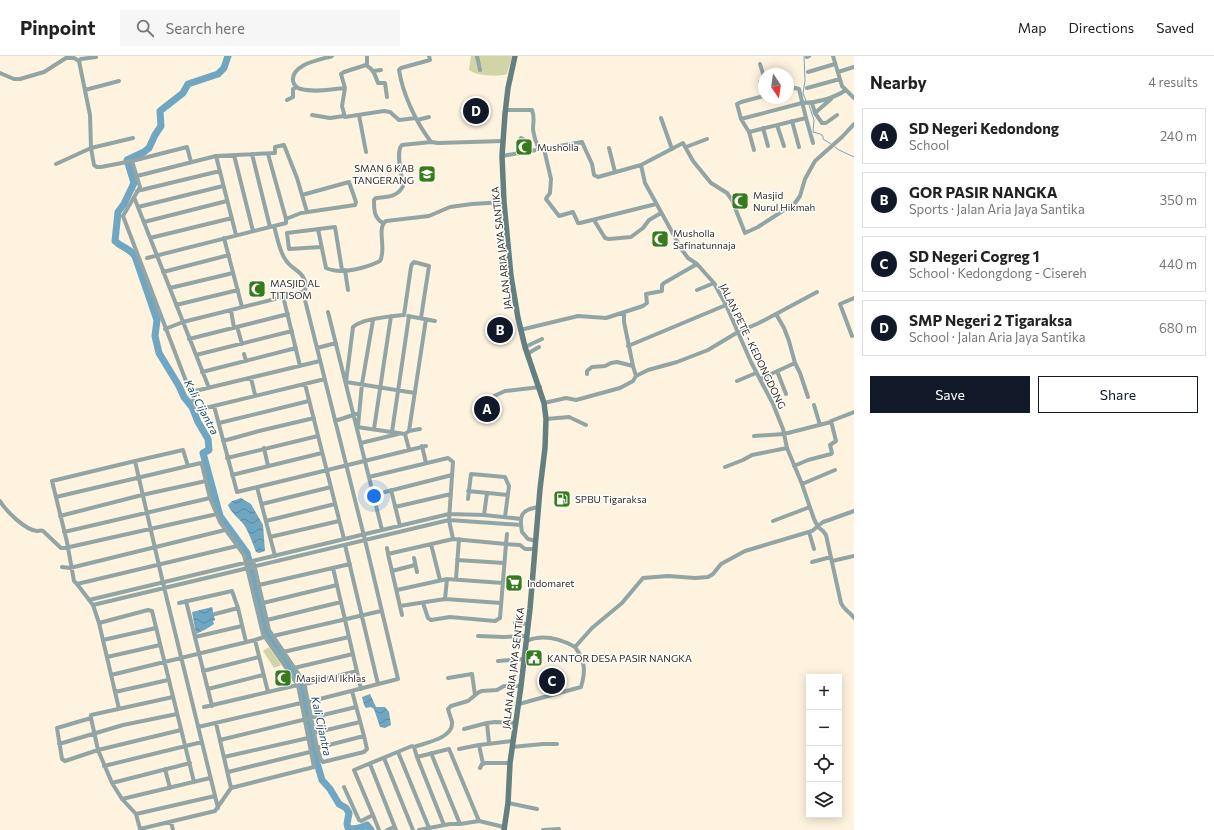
<!DOCTYPE html>
<meta charset="utf-8">
<style>
:root{--surface:#fff;--page:#f6f6f6;--text:#222;--muted:#767676;--line:#e0e0e0;--accent:#111827}
body{margin:0;font-family:Commissioner,sans-serif;background:var(--page);color:var(--text)}
.controls{position:absolute;right:12px;bottom:12px;display:grid;overflow:hidden;border-radius:0px;box-shadow:0 2px 10px #0003}
.controls button{width:36px;height:36px;display:grid;place-items:center;padding:0;border:0;border-bottom:1px solid var(--line);background:var(--surface);color:var(--text);font:20px sans-serif}
.compass{position:absolute;left:758px;top:12px;width:36px;height:36px;border-radius:50%;background:var(--surface);box-shadow:0 2px 10px #0003;rotate:167deg}
.you{position:absolute;left:374px;top:440px;width:14px;height:14px;margin:-10px;border:3px solid #fff;border-radius:50%;background:#1a73e8;box-shadow:0 0 0 6px #1a73e833}
.badge{display:grid;place-items:center;width:26px;height:26px;border-radius:50%;background:var(--accent);color:#fff;font-size:13px;font-weight:700}
.pin{position:absolute;translate:-50% -50%;border:2px solid #fff;box-shadow:0 1px 4px #0006}
.list{margin:0;padding:0;list-style:none}
h2{display:flex;justify-content:space-between;align-items:center;height:52px;margin:0;padding:0 16px;font-size:17px}
h2 small{font-size:13px;font-weight:400;color:var(--muted)}
.list li{display:grid;grid-template-columns:26px 1fr auto;gap:12px;align-items:center;box-sizing:border-box;height:56px;margin:0 8px 8px;padding:0 8px;border:1px solid var(--line);border-radius:0px}
.list b{display:block;font-size:15px;white-space:nowrap}
.list p{margin:0;font-size:13px;white-space:nowrap;color:var(--muted)}
.list em{font-size:13px;font-style:normal;color:var(--muted)}
.actions{display:flex;gap:8px;padding:12px 16px}
.actions a{flex:1;padding:9px 0;border:1px solid var(--accent);border-radius:0px;text-align:center;font-size:14px;color:var(--accent)}
.actions .main{background:var(--accent);color:#fff}
.icon{flex:none;width:22px;height:22px;fill:none;stroke:currentColor;stroke-width:2;stroke-linecap:round;stroke-linejoin:round}
.map{position:relative;flex:none;width:854px;height:774px;overflow:hidden}
header{display:flex;align-items:center;gap:24px;box-sizing:border-box;height:56px;padding:0 20px;background:var(--surface);border-bottom:1px solid var(--line)}
header strong{font-size:19px}
nav{display:flex;gap:22px;margin-inline-start:auto;font-size:14px}
.search{width:280px;height:36px;background:var(--page);display:flex;align-items:center;gap:10px;box-sizing:border-box;padding:0 14px;border-radius:0px;color:var(--muted);font-size:15px}
main{display:flex}
aside{flex:1;background:var(--surface)}
.map>svg:first-child{display:block}
</style>
<header>
<strong>Pinpoint</strong>
<div class="search"><svg class="icon" aria-label="search" viewBox="0 0 24 24"><circle cx="10" cy="10" r="6"/><path d="M15 15l6 6"/></svg>Search here</div>
<nav><a>Map</a><a>Directions</a><a>Saved</a></nav>
</header>
<main>
<div class="map">
<svg width="854" height="774" viewBox="0 0 854 774">
<defs>
<pattern id="water-waves" width="16" height="10" patternUnits="userSpaceOnUse"><rect width="16" height="10" fill="#6fa6c2"/><path d="M0 5q4-4 8 0t8 0" fill="none" stroke="#5c879d"/></pattern>
</defs>
<rect width="100%" height="100%" fill="#fef3df"/>
<!-- green -->
<path fill="#d1d4a6" d="M471 0H512L507 18C498 21 476 20 469 14Z
M269 591 281 609 274 612 263 595Z"/>
<!-- water -->
<path fill="url(#water-waves)" d="M241 442 251 448 263 469 265 495 259 497 256 496C253 488 250 480 246 472 241 463 232 459 228 449L232 445Z
M212 551 215 564 213 565 214 568C209 572 202 575 196 578L192 556Z
M370 638 376 651H385L389 656 391 669 385 672 380 671 374 653 371 651 366 652 364 649 362 641Z"/>
<g fill="none" stroke-linecap="round" stroke-linejoin="round">
<!-- stream -->
<path stroke="#6fa6c2" stroke-width="1" d="M804 0 805 25 803 37 806 45
M809 49 814 64 813 76 820 78 823 80V83L831 88
M835 91 839 94 854 101"/>
<!-- river -->
<path stroke="#6fa6c2" stroke-width="7" d="M228 0 224 12 218 18 188 28 183 37 160 55 161 70 155 79 149 92 144 96 127 104 134 127 124 148 118 156 115 185C122 192 128 191 135 200L157 264 155 280 159 297 179 330 184 341 192 351 198 366 208 383 209 394 203 397 220 460 247 497 266 573 273 588 301 626 317 707 322 724 330 733 339 748 346 752 349 757 347 768 348 772C355 774 361 772 367 769L371 774"/>
<!-- street -->
<path stroke="#92a5a5" stroke-width="4" d="M332 0C320 4 291 8 293 25 294 29 297 32 301 33 315 37 331 33 345 32
M429 0 430 4 401 12 399 14C403 39 416 66 431 86L438 87 503 85
M477 0 480 14
M833 0 842 30 854 42
M807 1 809 0
M79 5 81 3 96 1
M760 8 764 21
M366 9 367 7V0
M374 15 381 14
M808 16 835 8
M838 16 854 11
M0 17 14 23H20L44 16 66 2H74L79 5 90 59 91 92 94 109 97 111H101L132 105
M760 26 764 25
M807 32 840 23
M85 34 119 25
M764 40 741 46 737 48 741 63 749 76 806 62 799 33 795 32 788 34
M387 41 385 27H378C375 19 374 14 366 9L344 16 341 18 345 32 342 50 345 61 384 55 390 56 399 64 416 62
M287 44 293 41V33L297 31
M812 47 815 57 822 67H826L837 59
M506 54H532C535 62 533 65 533 74 534 81 536 87 539 93
M815 57 831 43
M312 59 330 62 344 60
M359 59 366 96
M661 62 672 93
M806 62 813 87
M741 63 802 47C817 47 834 42 846 34
M417 64 429 61
M792 65 799 91
M777 69 784 90
M763 72 768 90
M749 76 754 94
M521 82 528 86 530 95
M686 91 707 83
M609 92 615 116
M544 93 551 123 550 137 547 141 546 143 559 160 573 156 578 167H580L656 148
M252 98 270 171
M234 99 253 175
M216 100 236 179
M502 100 582 86 592 108 594 119 598 121 641 109 683 87 693 105 711 127 727 137 732 144 745 177 758 171 795 147 800 140 805 123 815 105 842 81 854 68
M191 106 187 91 132 105 140 131 123 160 197 354 325 323
M56 108 91 92 133 82
M641 109 645 127 682 194 688 202 697 208 714 227 726 249 751 306 773 348 783 373 787 392 802 428 814 463 818 471 823 475 826 479 841 547C844 554 850 556 854 562
M137 120 216 100 275 97V91L284 89 297 122 307 156
M137 135 220 115
M134 141 209 332
M138 151 223 130
M286 163 301 157 355 149 356 146 349 126 302 139
M594 164 605 182 609 183 631 181 643 172 649 164 661 157
M144 166 227 145
M383 167C374 162 374 154 374 144L376 142C387 141 398 141 403 130 402 120 395 95 402 89L431 86
M274 170C277 180 279 194 285 203 292 215 306 215 306 232L303 236
M318 173 326 212C341 219 366 212 380 205 387 193 376 172 386 165L429 160 450 151 472 148 504 146
M150 182 232 162
M224 182 242 251
M321 191 289 193 287 177 335 171 342 214
M147 202 286 167V163L268 98
M345 214 348 234
M163 216 229 199
M170 232 233 217
M697 234 714 227
M283 240 300 310
M176 249 238 234
M231 254 234 272
M328 256 382 474
M624 257V266L633 310
M408 260 435 265
M165 273 183 266 303 236 365 484 398 623 308 646
M238 274 242 288
M520 274 578 260 606 262 643 250 647 247 646 238 662 235V229L664 227 697 208
M852 280 840 248 854 242
M189 283 288 258
M628 290 726 249
M525 291 542 283
M317 292 336 287
M244 298 246 305
M527 298 539 291
M196 299 292 275
M795 307 800 317 808 341
M777 315 786 338
M202 316 296 292
M587 318V315L592 311 605 310 611 307 617 306 633 310 636 320
M251 322 255 339
M760 323 795 307 789 285 784 272 776 258
M737 325 756 317
M346 326 353 271C361 263 392 260 404 259L411 211 412 208 414 206 429 210 421 262
M346 326 415 337
M305 328 344 483
M191 336 320 305
M494 340 505 335 540 331
M544 347 566 342 576 344 620 332 633 325 636 320 648 314 677 306 708 294 738 276 759 267 817 236
M814 349 820 369
M214 350 237 436 426 390
M546 363 569 361 586 369
M335 365 356 358
M219 367 309 345
M358 370 362 328 373 264
M357 371 405 378 409 393
M374 373 391 260
M409 375 420 373
M392 376 409 260
M405 378 409 375 426 263
M754 380 784 378 831 366
M223 385 259 375 314 362
M361 387 398 378
M422 390 426 407
M264 392 268 410
M227 402 318 380
M135 405 52 425 67 486 74 525 77 528 237 490
M188 410 183 394 135 405 163 527 218 752
M794 410 808 404 831 398 832 397 830 389 836 385 831 365 854 356
M725 411 743 404 752 399 787 392
M232 419 322 397
M369 421 448 402 453 406 449 464 453 483 388 498 402 559
M802 428 835 414
M257 431 275 500
M391 434 400 470
M468 435 508 439
M385 436 452 419
M56 441 188 410 201 407 202 409 210 442 220 466 244 499 263 578 298 629 314 711 231 732
M468 443 471 418 505 421 509 430 505 461
M0 445C6 455 25 474 37 475 39 475 41 474 43 475L61 492H65L217 458
M262 448 331 431
M395 451 451 438
M484 459 487 437
M60 460 142 439 206 425
M266 465 335 448
M773 465 810 451
M64 476 210 442
M809 476 814 493
M507 478 506 488 520 489 525 493H535
M270 481 339 465
M536 485 528 483 522 476C519 459 521 454 538 451
M431 488 440 524
M345 489 378 628
M387 492 388 498
M414 502 417 516
M457 504 504 507
M832 505 854 500
M812 506 831 501
M254 508 269 574 304 626 317 692 364 680 352 635
M62 511 70 512 225 474
M333 512 361 633
M392 515 415 509
M456 523 459 483
M77 528 93 549 99 567 119 653
M259 529 350 508
M397 534 447 523 503 527
M445 543 447 523
M89 544 449 458 484 459 521 463
M186 545 212 650
M179 547 232 535 238 552 246 586
M263 547 337 529
M423 547 428 562 431 564 450 561 495 565 500 562 506 488 453 483
M93 549 449 464 521 469
M400 550 445 543 501 547
M215 558 238 552
M267 564 341 546
M99 567 148 554 152 555 194 726
M515 567 528 568
M273 580 381 555
M478 580 504 581 527 580
M195 581 242 570
M103 584 156 572
M255 584 268 636
M526 585C543 578 559 582 575 591
M283 596 349 581
M107 601 160 589
M498 605 524 603
M294 612 353 598
M203 615 259 601
M111 619 255 584 264 581
M448 622 472 618 475 639
M305 628 357 615
M208 633 263 619
M115 636 168 624
M173 641 91 659V662L57 672 62 703 65 705 98 694 181 674
M519 648 581 631C586 614 585 605 575 591L592 572 622 547 643 522 668 520 695 522 708 521 713 518 721 508 745 495 812 475 823 466 829 464 854 455
M204 651 298 629
M91 662 98 694 112 727 122 743 136 758 140 773 215 755 231 732 216 667
M487 667 495 666 516 667
M198 671 301 647
M464 673 487 667 489 687
M314 677 360 666
M220 684 356 651
M59 688 123 669 177 658
M414 691C425 687 454 682 452 666 451 662 449 657 448 653L451 650 468 645 479 636 482 635 497 634 504 630H521
M512 691 543 688H557
M317 692 321 704 323 706 364 696 367 693 364 680
M459 693 479 689
M398 696 429 772
M431 697 460 768
M224 701 308 682
M417 701 449 693 479 765
M384 702 413 774
M370 708 396 774
M483 708 479 689 513 685
M104 710 202 686
M480 712 482 708 485 707H510
M165 713 170 732
M228 716 310 696
M112 727 190 707
M344 731 359 764 361 765 373 759 379 774
M122 743 210 722
M508 747 537 753
M136 758 215 740
M373 759 354 714 412 690 414 691 417 701 444 769
M171 766 173 774
M387 774 394 771
M419 774 450 768H460L479 765 504 771
M543 774 559 773"/>
<!-- secondary -->
<path stroke="#637f7f" stroke-width="5.5" d="M504 774 508 747 510 707 521 630 530 553 540 433 545 392 546 363 544 347 525 291 518 262 511 220 504 146 502 100 505 58 508 32 515 0"/>
</g>
<!-- icons -->
<defs>
<g id="mosque-square" transform="scale(0.9)"><rect x="-9" y="-9" width="18" height="18" rx="4" fill="#377b1e" stroke="#fff"/><path d="M3.5-4.9A6 6 0 1 0 3.5 4.9A5 5 0 1 1 3.5-4.9Z" fill="#fff"/></g>
<g id="school-square" transform="scale(0.9)"><rect x="-9" y="-9" width="18" height="18" rx="4" fill="#377b1e" stroke="#fff"/><path d="M0-5L7-2L0 1L-7-2ZM-4 1L0 2.5L4 1V4Q0 6-4 4Z" fill="#fff"/></g>
<g id="fuel-square" transform="scale(0.9)"><rect x="-9" y="-9" width="18" height="18" rx="4" fill="#377b1e" stroke="#fff"/><path d="M-5.5-6h7V0h2V4h1.3V-2.5L3-4.5l.8-.8L6-3V5H2.5V1h-1V6h-7ZM-4.2-4.7v3.2H.2V-4.7Z" fill="#fff"/></g>
<g id="supermarket-square" transform="scale(0.9)"><rect x="-9" y="-9" width="18" height="18" rx="4" fill="#377b1e" stroke="#fff"/><path d="M-6-5.5h2.5l.6 2H6L4.5 2H-2.5L-4.4-4H-6ZM-1.5 3.2a1.3 1.3 0 1 0 .1 0ZM3 3.2a1.3 1.3 0 1 0 .1 0Z" fill="#fff"/></g>
<g id="civic-square" transform="scale(0.9)"><rect x="-9" y="-9" width="18" height="18" rx="4" fill="#377b1e" stroke="#fff"/><path d="M-.6-6.5H3V-4.5H.6V-3L4-1V1h2V6H-6V1h2V-1L-.6-3ZM-1.2 2.5V6h2.4V2.5Z" fill="#fff"/></g>
</defs>
<g fill-rule="evenodd">
<use href="#mosque-square" x="524" y="91"/>
<use href="#school-square" x="427" y="118"/>
<use href="#mosque-square" x="740" y="145"/>
<use href="#mosque-square" x="660" y="183"/>
<use href="#mosque-square" x="257" y="233"/>
<use href="#fuel-square" x="562" y="443"/>
<use href="#supermarket-square" x="514" y="527"/>
<use href="#civic-square" x="534" y="602"/>
<use href="#mosque-square" x="283" y="622"/>
</g>
<g text-anchor="middle" dominant-baseline="central" stroke-width="3" stroke-linejoin="round" paint-order="stroke">
<!-- poi labels -->
<g font-size="10" fill="#322b1e" stroke="#fff" text-anchor="start">
<text x="537" y="91">Musholla</text>
<text x="414" y="112" text-anchor="end">SMAN 6 KAB<tspan x="414" dy="12">TANGERANG</tspan></text>
<text x="753" y="139">Masjid<tspan x="753" dy="12">Nurul Hikmah</tspan></text>
<text x="673" y="177">Musholla<tspan x="673" dy="12">Safinatunnaja</tspan></text>
<text x="270" y="227">MASJID AL<tspan x="270" dy="12">TITISOM</tspan></text>
<text x="575" y="443">SPBU Tigaraksa</text>
<text x="527" y="527">Indomaret</text>
<text x="547" y="602">KANTOR DESA PASIR NANGKA</text>
<text x="296" y="622">Masjid Al Ikhlas</text>
</g>
<!-- street labels -->
<g font-size="10" fill="#322b1e" stroke="#fff">
<text transform="translate(501 192) rotate(-96)">JALAN ARIA JAYA SANTIKA</text>
<text transform="translate(753 290) rotate(64)">JALAN PETE - KEDONGDONG</text>
<text transform="translate(513 612) rotate(-83)">JALAN ARIA JAYA SENTIKA</text>
</g>
<!-- water labels -->
<g font-size="11" font-style="italic" fill="#1b495e" stroke="#fff">
<text transform="translate(202 351) rotate(62)">Kali Cijantra</text>
<text transform="translate(322 670) rotate(78)">Kali Cijantra</text>
</g>
</g>
</svg>
<div class="controls">
<button>+</button>
<button>−</button>
<button><svg class="icon" aria-label="locate" viewBox="0 0 24 24"><circle cx="12" cy="12" r="6"/><path d="M12 2v4M12 18v4M2 12h4M18 12h4"/></svg></button>
<button><svg class="icon" aria-label="layers" viewBox="0 0 24 24"><path d="M12 4l9 5-9 5-9-5zM3 14l9 5 9-5"/></svg></button>
</div>
<svg class="compass" viewBox="-18 -18 36 36"><path d="M0-13l5 13h-10z" fill="#e53935"/><path d="M0 13l5-13h-10z" fill="#767676"/></svg>
<div class="you"></div>
<div class="pin badge" style="left:487px;top:353px">A</div>
<div class="pin badge" style="left:500px;top:274px">B</div>
<div class="pin badge" style="left:552px;top:625px">C</div>
<div class="pin badge" style="left:476px;top:55px">D</div>
</div>
<aside>
<h2>Nearby<small>4 results</small></h2>
<ul class="list">
<li><span class="badge">A</span><div><b>SD Negeri Kedondong</b><p>School</p></div><em>240 m</em></li>
<li><span class="badge">B</span><div><b>GOR PASIR NANGKA</b><p>Sports · Jalan Aria Jaya Santika</p></div><em>350 m</em></li>
<li><span class="badge">C</span><div><b>SD Negeri Cogreg 1</b><p>School · Kedongdong - Cisereh</p></div><em>440 m</em></li>
<li><span class="badge">D</span><div><b>SMP Negeri 2 Tigaraksa</b><p>School · Jalan Aria Jaya Santika</p></div><em>680 m</em></li>
</ul>
<div class="actions"><a class="main">Save</a><a>Share</a></div>
</aside>
</main>
